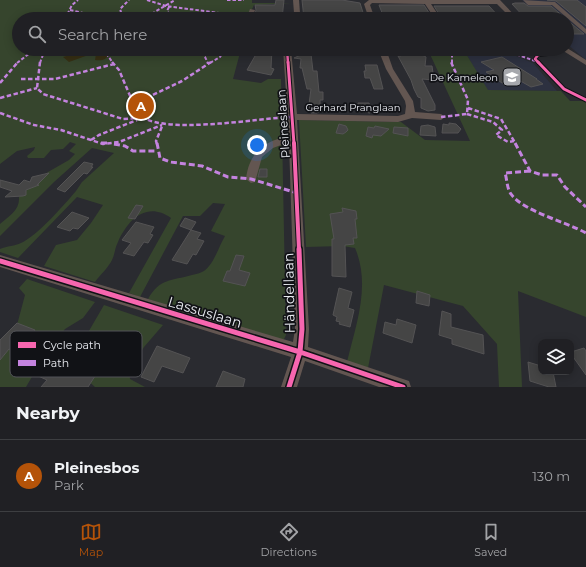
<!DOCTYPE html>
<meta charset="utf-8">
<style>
:root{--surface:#202024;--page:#2d2d31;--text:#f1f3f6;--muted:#a2a3a6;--line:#3d3e41;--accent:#b45309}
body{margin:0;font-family:Montserrat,sans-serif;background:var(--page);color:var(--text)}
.controls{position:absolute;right:12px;bottom:12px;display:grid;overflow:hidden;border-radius:8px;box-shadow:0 2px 10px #0003}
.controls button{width:36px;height:36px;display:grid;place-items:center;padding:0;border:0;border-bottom:1px solid var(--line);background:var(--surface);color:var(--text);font:20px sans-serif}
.you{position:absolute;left:257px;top:145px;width:14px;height:14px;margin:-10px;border:3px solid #fff;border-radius:50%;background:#1a73e8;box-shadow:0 0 0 6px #1a73e833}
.badge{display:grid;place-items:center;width:26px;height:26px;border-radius:50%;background:var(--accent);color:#fff;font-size:13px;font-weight:700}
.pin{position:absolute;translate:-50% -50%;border:2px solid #fff;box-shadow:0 1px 4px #0006}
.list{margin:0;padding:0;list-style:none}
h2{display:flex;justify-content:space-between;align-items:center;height:52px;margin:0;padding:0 16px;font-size:17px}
h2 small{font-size:13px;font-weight:400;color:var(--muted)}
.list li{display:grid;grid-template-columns:26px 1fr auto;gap:12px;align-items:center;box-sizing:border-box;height:72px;padding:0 16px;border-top:1px solid var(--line)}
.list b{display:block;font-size:15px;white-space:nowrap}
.list p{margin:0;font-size:13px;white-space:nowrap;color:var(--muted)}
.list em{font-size:13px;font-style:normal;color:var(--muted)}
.icon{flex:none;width:22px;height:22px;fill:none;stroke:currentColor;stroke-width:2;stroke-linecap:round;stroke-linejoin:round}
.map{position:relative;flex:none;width:586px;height:387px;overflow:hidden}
.search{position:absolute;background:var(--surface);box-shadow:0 2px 10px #0003;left:12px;right:12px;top:12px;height:44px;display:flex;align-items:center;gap:10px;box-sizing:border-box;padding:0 14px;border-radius:22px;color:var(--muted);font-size:15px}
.sheet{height:124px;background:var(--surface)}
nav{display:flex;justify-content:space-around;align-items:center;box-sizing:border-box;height:56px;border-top:1px solid var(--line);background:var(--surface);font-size:11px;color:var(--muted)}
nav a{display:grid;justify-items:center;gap:2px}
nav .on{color:var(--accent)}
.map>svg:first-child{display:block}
</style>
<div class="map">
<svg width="586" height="387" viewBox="0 0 586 387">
<rect width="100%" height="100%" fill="#2a2b30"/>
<!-- built -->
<path fill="#2d3140" d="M522 0H586V60L567 44V19H542Z
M465 52H506L533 63 557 91 487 90Z"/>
<!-- green -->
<path fill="#36452d" d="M0 0H252V3H291L254 5 247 19H19V49H241L233 79 261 83 268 79H281L286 335 284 339 278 341 148 299C160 278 171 281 192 275 196 274 201 273 204 271 214 264 219 246 225 236L211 231 225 204 213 203 200 216H183L140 297 129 293 171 218C147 201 128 219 118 242 115 247 115 254 112 260 108 268 100 275 95 282L44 266 56 245 77 240 91 223 103 205 77 197 18 258 0 252V249C7 246 15 246 21 243 37 236 64 205 76 191L82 182 114 153 92 148 54 182 0 236V224C9 216 20 210 19 197L48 172 69 160 75 154 69 151 76 144 70 142 63 149 51 150 44 158H28L27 156 34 150 35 147 17 151 0 164Z
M429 52H465L488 90 561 91 570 101H586V317L518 291 522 387H499L497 344 463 306 384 285 368 368 347 362C356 325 371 285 355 248L342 246 306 247 299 120 401 122 425 140 470 141Z
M27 279 95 302 83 318 65 329 47 351 26 387H0V342L17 325 25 295 19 288Z
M104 305 163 325 144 347 129 370 130 379 145 387H95L84 377 99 352 100 345 86 336Z"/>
<!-- sand -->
<path fill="#373014" d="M76 49H114L107 52 109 54C106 60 102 61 95 60L96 54 94 53 69 62 63 57 77 53Z"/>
<!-- building -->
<path fill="#454545" stroke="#545354" d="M276 0H284L282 19 254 18 256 10 255 5H275Z
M302 0H342L360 3 365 19 350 17 304 19Z
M547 0H577L586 7V26L556 1Z
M515 3H524L528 6H551L566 19H526L512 4Z
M379 5H424L433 19 384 18Z
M434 6H489L501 19H442Z
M567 20 584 34H567Z
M259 49H272L271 68 274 69 271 75 247 70Z
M307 52 311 54 313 71H317L319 92H323V100H320V111L317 113H311L309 104 311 89H307L302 68H300L301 59 294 58Z
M400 55H422L426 57 425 66H432L434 80 422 79 435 105V110L428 111 421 108V98L418 97 414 89 411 80 398 56H401Z
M502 57 537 79H536L543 84 531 87 517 79 502 83 486 72 494 70 481 62Z
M365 65H377L383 89H374L370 78H365L364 71H366Z
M358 103H369L372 110 370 113 359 111Z
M449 123 456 124 461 129 458 133H442L443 124 449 125Z
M339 124 346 126 348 130 346 132 343 134 336 133Z
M428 125 435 127 436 136 420 135 421 126Z
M375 126 389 129 381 136 373 135 372 138 366 136 368 127 374 128Z
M394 127 408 128V136L393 133Z
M84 162 93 164 91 167H93L87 174 84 173 65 192 57 189Z
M260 169H267V177H258Z
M49 173 37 185H39L26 190V195L23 196 5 197 12 191 0 187V180L19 185 24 180 30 182 32 177Z
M136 205 143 206 135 219 128 218Z
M342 208 356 211 357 219H355L357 238H353L354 244 345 245 346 277 332 276V239H334L330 214 343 212Z
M72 212 89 218 78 229 73 228 70 231 57 227Z
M185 218 196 222 191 230 180 226Z
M136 222 154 227 150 234 153 235 148 243 144 242 134 256 123 253 131 243 122 240Z
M191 230 201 233 197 239 204 241 196 255 193 254 187 264 172 260Z
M236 255 244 256 239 270 250 273 245 286 223 281 227 271H230Z
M339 288 352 292 348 308 354 310 350 327 339 324 340 322 336 321 337 317 333 315Z
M417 291 430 295 429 306 416 303Z
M442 311 451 314V327L483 335 484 354 452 344V339L439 335Z
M397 319 416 325 412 343 383 333 385 322 396 325Z
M17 323 35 330 18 353 9 349 0 360V340Z
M157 346 190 358 183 373 162 366 154 382 141 377Z
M584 348 586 351V375L571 354V352Z
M54 353 79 361 83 355 95 360 89 370 97 373 88 387H41L47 380 36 375Z
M528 362 541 366V372H553L556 387H549L530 381Z
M223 371 245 379 243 387H216Z"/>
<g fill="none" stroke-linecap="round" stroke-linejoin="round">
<!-- minor -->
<path fill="#635651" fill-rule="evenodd" d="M293 0H299L300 13 298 19H292L294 13Z
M369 0H500L518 19H512L497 4H431L441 19H435L425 4 372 3 370 5 375 19H369L364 4Z
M523 0 555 2 586 29V34L552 5H528Z
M250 9 255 10 252 19H246Z
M567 48 586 60V65L565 52 420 51 416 49Z
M283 49H291L297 114 398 116 405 114 406 106 405 101 386 69 378 49H386L393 69 413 101 415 112 441 114 445 117 441 120 412 118 398 122 297 120 309 329 308 347 403 379 409 381 411 387H379L305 361 297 387H281L291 357 0 267V255L293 342 295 329 289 142 273 148 262 157 255 182 251 183 246 179C249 153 264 141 289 136Z"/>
<!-- quiet-far2 -->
<path stroke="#c483df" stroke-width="2" stroke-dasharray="3.5 2" stroke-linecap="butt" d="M147 0 166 6 219 13 228 19
M227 0H244
M169 7 167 11 173 19
M70 10 111 19
M222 14H250
M65 19 72 5 78 0
M111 19 121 12 120 9 129 0
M111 19H133
M136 19 153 13 175 0
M103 49 113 63
M176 49 195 52 207 49
M197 49 205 57 208 63
M501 49 538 62
M17 63 35 49
M40 63 45 49
M210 63 220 57 225 49
M452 63V49"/>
<!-- quiet-far1 -->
<path stroke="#c483df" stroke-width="2.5" stroke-dasharray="4.5 2.5" stroke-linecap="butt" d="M40 62 37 88 43 94 123 119 141 118
M112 62 119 70 137 112C154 138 262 117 293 117
M208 64 211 62
M21 79H55L114 64
M0 83 18 62
M0 98 37 88
M134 104 182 81 208 64V62
M468 108 501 119 514 141
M0 113 34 125 61 130 103 144 119 142 162 125
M467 114 493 122 502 130 496 135 508 142 514 141 516 144
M441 117 467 114 468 100 451 62
M91 140 99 135 137 120
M114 144H116
M157 144 156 141 163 124"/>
<!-- quiet -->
<path stroke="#c483df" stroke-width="3" stroke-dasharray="6 3" stroke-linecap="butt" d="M101 143H108
M157 143 160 158 170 162 202 166 228 177 251 179 297 193
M515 143 530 171 542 175H557L565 187 586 207
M114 144 125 146 133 151H157
M530 171 505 173C507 179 507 189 511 194 523 211 566 222 586 233"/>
<!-- cycleway-far3 casing -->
<g stroke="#111216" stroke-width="4">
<path id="cycleway-far3" d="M287 49 288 63
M539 63 535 59 538 55 548 54 545 49"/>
</g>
<!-- cycleway-far2 casing -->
<g stroke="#111216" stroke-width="5">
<path id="cycleway-far2" d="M288 62 294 144
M538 62 564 89 586 100"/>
</g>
<!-- cycleway-far1 casing -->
<g stroke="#111216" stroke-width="6">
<path id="cycleway-far1" d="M294 143 299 250"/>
</g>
<!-- cycleway casing -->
<g stroke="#111216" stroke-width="8">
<path id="cycleway" d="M0 261 300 352 403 387
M289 387 300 352 302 329 299 249"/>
</g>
<!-- cycleway-far3 -->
<use href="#cycleway-far3" stroke="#f766af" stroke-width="2.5"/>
<!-- cycleway-far2 -->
<use href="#cycleway-far2" stroke="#f766af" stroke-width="3"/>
<!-- cycleway-far1 -->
<use href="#cycleway-far1" stroke="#f766af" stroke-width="4"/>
<!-- cycleway -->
<use href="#cycleway" stroke="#f766af" stroke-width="5"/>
</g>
<!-- icons -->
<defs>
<g id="school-square" transform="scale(1)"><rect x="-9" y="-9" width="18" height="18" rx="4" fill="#a6a8ad" stroke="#111216"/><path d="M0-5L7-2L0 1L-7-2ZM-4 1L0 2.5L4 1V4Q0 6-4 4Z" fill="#fff"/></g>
</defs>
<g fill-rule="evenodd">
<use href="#school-square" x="512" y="77"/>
</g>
<g text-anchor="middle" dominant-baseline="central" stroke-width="3.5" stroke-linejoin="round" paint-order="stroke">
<!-- far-poi labels -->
<g font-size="10" fill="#e9ebf1" stroke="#111216" text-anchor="end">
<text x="498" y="77">De Kameleon</text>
</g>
<!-- far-street labels -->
<g font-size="10" fill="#e9ebf1" stroke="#111216">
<text x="353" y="107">Gerhard Pranglaan</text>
</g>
<!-- street labels -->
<g font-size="12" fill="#e9ebf1" stroke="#111216">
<text transform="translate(283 124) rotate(-94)">Pleineslaan</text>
</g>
<!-- near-street labels -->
<g font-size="14" fill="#e9ebf1" stroke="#111216">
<text transform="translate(289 293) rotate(-91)">Händellaan</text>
<text transform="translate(205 312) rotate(17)">Lassuslaan</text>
</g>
</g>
<!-- legend -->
<rect x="10" y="331" width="132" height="46" rx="6" fill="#111216" stroke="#525358" stroke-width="1"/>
<rect x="18" y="342" width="18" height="6" fill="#f766af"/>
<rect x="18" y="360" width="18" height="6" fill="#c483df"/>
<g font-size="11" fill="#e9ebf1">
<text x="43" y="349">Cycle path</text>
<text x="43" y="367">Path</text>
</g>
</svg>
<div class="controls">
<button><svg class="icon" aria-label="layers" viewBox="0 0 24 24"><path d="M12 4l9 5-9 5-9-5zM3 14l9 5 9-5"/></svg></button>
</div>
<div class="you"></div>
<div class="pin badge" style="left:141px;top:106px">A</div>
<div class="search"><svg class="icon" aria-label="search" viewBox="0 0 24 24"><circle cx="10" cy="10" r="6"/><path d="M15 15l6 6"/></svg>Search here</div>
</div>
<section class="sheet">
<h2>Nearby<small></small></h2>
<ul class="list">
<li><span class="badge">A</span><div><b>Pleinesbos</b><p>Park</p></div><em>130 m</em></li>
</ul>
</section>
<nav>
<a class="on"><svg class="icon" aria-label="map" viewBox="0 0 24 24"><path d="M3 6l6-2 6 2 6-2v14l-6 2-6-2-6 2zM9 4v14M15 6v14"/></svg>Map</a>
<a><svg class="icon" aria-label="directions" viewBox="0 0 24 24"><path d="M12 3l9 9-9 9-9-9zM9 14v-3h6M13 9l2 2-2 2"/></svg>Directions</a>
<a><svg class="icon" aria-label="saved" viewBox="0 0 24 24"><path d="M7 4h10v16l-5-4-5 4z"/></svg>Saved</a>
</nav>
